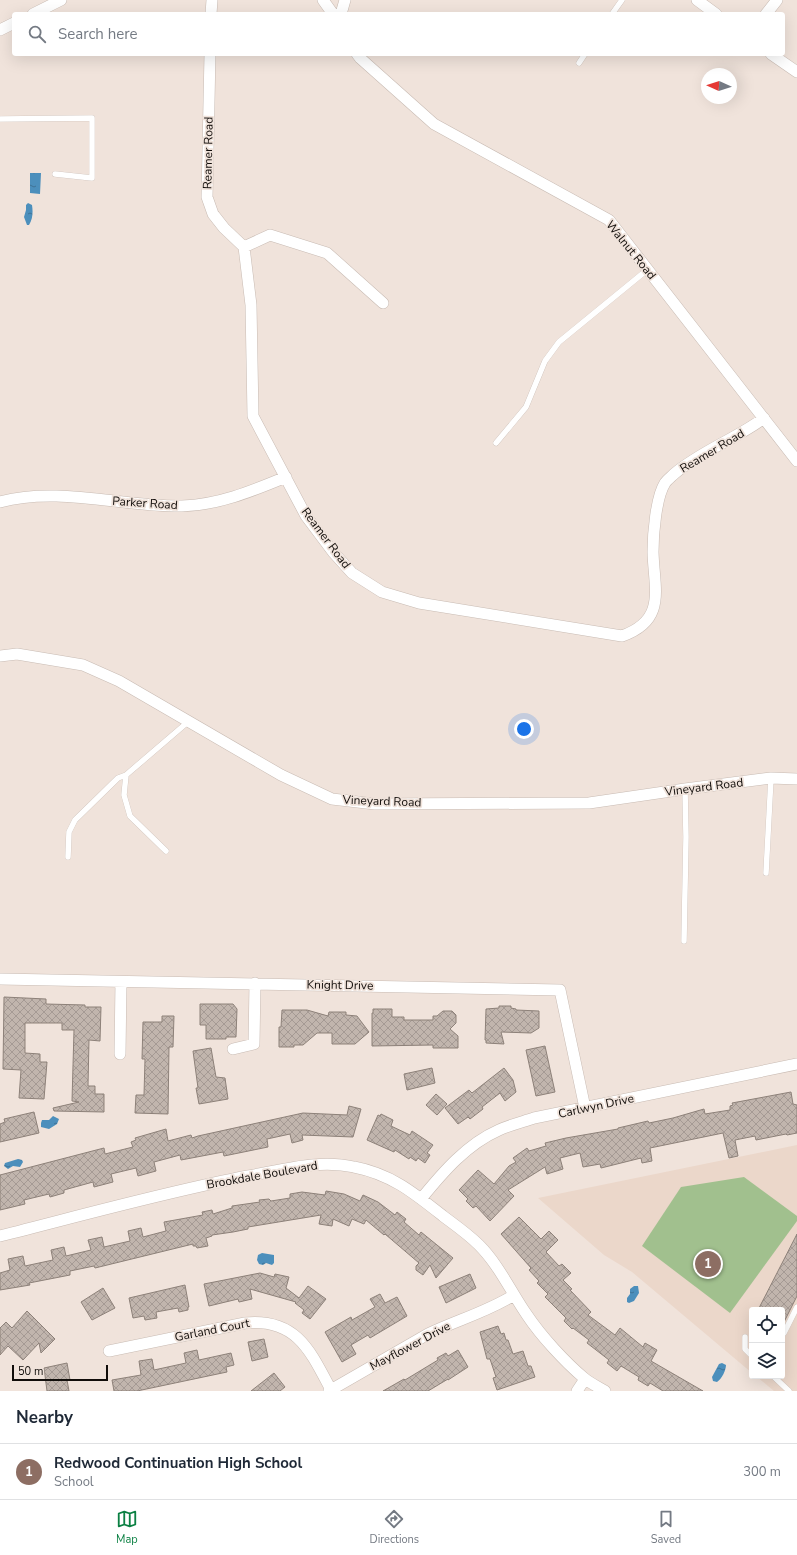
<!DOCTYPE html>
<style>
:root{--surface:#fff;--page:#f6f6f7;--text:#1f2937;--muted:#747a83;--line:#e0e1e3;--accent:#0b8043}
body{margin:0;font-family:"Nunito Sans",sans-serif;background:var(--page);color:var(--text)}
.controls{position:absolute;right:12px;bottom:12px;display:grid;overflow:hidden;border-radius:4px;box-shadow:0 4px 16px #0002}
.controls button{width:36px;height:36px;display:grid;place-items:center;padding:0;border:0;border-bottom:1px solid var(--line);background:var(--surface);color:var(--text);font:20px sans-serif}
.compass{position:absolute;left:701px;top:68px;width:36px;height:36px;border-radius:50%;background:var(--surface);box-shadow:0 4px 16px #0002;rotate:273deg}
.scale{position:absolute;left:12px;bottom:10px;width:96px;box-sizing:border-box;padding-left:4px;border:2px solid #110d0a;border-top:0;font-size:11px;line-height:14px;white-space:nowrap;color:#110d0a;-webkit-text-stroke:3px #f0e3db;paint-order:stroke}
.you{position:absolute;left:524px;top:729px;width:14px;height:14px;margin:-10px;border:3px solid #fff;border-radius:50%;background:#1a73e8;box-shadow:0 0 0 6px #1a73e833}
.badge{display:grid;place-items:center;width:26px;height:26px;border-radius:50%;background:var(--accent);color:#fff;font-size:13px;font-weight:700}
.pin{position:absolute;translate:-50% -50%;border:2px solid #fff;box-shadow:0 1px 4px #0006}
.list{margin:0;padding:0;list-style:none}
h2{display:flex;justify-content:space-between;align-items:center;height:52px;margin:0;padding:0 16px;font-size:17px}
h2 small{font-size:13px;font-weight:400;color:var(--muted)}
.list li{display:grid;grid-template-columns:26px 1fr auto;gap:12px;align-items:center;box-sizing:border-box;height:56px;padding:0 16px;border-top:1px solid var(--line)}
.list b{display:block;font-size:15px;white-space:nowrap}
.list p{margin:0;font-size:13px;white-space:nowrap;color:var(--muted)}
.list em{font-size:13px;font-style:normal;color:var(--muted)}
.icon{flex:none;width:22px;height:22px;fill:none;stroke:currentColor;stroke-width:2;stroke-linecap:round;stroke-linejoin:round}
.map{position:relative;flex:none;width:797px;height:1391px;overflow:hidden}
.search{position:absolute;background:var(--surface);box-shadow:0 4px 16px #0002;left:12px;right:12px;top:12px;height:44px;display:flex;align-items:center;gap:10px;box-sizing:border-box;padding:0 14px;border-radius:4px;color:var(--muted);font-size:15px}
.sheet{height:108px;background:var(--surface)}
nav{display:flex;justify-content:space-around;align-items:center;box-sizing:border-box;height:56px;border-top:1px solid var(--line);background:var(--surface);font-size:11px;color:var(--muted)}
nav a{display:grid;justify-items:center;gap:2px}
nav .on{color:var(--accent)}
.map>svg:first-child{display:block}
</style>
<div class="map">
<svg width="797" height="1391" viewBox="0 0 797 1391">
<defs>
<pattern id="water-ripples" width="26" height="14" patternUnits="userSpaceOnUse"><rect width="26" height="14" fill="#4c8fbc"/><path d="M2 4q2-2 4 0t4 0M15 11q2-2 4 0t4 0" fill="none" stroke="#3e7397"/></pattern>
<pattern id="building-cross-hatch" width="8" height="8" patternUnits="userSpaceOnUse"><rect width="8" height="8" fill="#c1b5ad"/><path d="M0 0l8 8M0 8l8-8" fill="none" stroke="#a59a94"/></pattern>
</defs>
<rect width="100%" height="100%" fill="#f0e3db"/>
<!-- built -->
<path fill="#ebd7ca" d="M797 1145V1391H774L756 1376H782V1310H752V1373L632 1272 604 1255 538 1198Z"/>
<!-- pitch -->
<path fill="#a1c08e" d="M744 1177 797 1216V1221L730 1313 642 1246 681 1187Z"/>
<!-- water -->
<path fill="url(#water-ripples)" d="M30 173H41L40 194 30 193Z
M28 203 32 205C33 211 33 219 29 225H27L24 217 26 210V205Z
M53 1116 59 1119 57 1124 49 1129 41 1127V1123L42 1120H49Z
M18 1159 22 1160 23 1162 20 1167 13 1166 8 1169 4 1166 5 1163Z
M262 1253 274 1255V1263L272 1265 266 1263 263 1265 259 1264 257 1260 258 1255Z
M634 1286H638L639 1293 634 1301 629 1303 627 1302V1298L630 1294V1289Z
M722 1363 726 1365C726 1370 722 1379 717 1382L713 1381 712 1377 719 1364Z"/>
<!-- building -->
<path fill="url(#building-cross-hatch)" stroke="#8d8179" d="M4 997 46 999V1004L85 1005V1007H101L100 1041 89 1040 88 1086H95V1094H104V1112L54 1111 53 1108 79 1102 72 1101 74 1030H62V1023H25V1053L40 1054V1062H47L44 1099 19 1098 21 1070 3 1069Z
M200 1004H233L237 1009 236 1037H226V1039H206V1025H200Z
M499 1006H511V1008L516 1009V1010L539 1011V1028L531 1033 501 1032 504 1044 486 1043V1040H485L486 1009 499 1008Z
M373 1009H392V1017H404V1020H433V1016H437L443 1011H452L456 1015V1023L450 1029 458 1036V1048H433V1045L372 1046V1013H373Z
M282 1010H307L328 1016 329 1012H346V1015L357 1016 369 1032 355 1044H332V1033H317L303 1045H294V1047H279V1027H281Z
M162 1016H174L173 1047H169L168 1114 135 1113 136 1095H144L145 1059H142L143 1022H162Z
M545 1046 555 1092 536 1096 526 1050Z
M211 1048 216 1077 225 1078 228 1099 199 1104 196 1088H198L193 1051Z
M432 1068 435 1083 407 1090 404 1074Z
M504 1068 513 1080 516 1092 505 1101 500 1093 482 1107 483 1109 470 1119 468 1117 458 1124 445 1108 469 1090 472 1093Z
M791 1092 793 1104 797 1105V1133L787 1135 786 1134 756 1140 755 1136 735 1140 738 1156 729 1158 723 1133 650 1148 652 1161 642 1163 641 1158 601 1168 600 1164 583 1167 580 1153 560 1158 563 1169 547 1174 545 1167 508 1190 514 1196 490 1221 476 1206 473 1208 466 1201 468 1199 459 1190 478 1170 494 1184 509 1166 516 1162 513 1158 527 1148 529 1151 546 1146 545 1143 566 1138 618 1129V1128L648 1121 649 1123 673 1118 704 1109 705 1114 730 1110V1106L733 1105 732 1103Z
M436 1094 447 1104 437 1115 426 1105Z
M349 1106 361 1109 353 1137 302 1135 303 1140 292 1143 290 1134 267 1139 268 1147 224 1156 223 1152 181 1160 180 1155 154 1162 156 1171 138 1176 136 1168 111 1174 113 1182 94 1187 93 1182 64 1190V1193L50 1197 49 1194 24 1200 25 1204 0 1210V1175L104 1148 105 1154 133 1147 131 1142 136 1140 135 1138 166 1129 168 1141 191 1135 192 1138 198 1136 303 1113 347 1115Z
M34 1112 39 1133 0 1142V1124L5 1122 4 1119Z
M381 1114 393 1120 391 1126 410 1135 412 1131 433 1145 427 1153 430 1155 425 1163 418 1158 416 1161 410 1157 409 1159 395 1150 394 1152 367 1140 378 1115 380 1116Z
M326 1191 344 1194 360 1201 363 1195 378 1202 395 1215 397 1212 406 1219 404 1222 419 1235 421 1232 453 1258 436 1278 430 1265 423 1275 416 1270V1266L419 1263 385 1234 384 1235 366 1220 364 1224 352 1219 349 1226 333 1219 332 1226 319 1224 321 1215 248 1227V1229L233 1232 212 1235V1236L206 1238 208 1246 197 1248 196 1246H193V1244L95 1268 94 1266 70 1271V1275L29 1283 30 1285 0 1290V1273L10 1270 8 1259 23 1256 25 1266 53 1260 51 1250 64 1247 66 1256 91 1250 88 1240 102 1237 104 1247 130 1241 128 1231 141 1228 143 1237 166 1231 164 1222 203 1215 202 1212 212 1210 213 1214 232 1208V1206L260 1202 259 1200 269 1199 271 1201 290 1198V1194L302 1192 325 1195Z
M519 1217 541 1239 549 1231 558 1240 546 1252 559 1266 562 1264 571 1273 563 1280 572 1289 570 1290 591 1312 588 1315 615 1335 620 1328 643 1347 645 1343 657 1350 651 1361 703 1391H663L650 1383 648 1386 638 1380 639 1377 621 1366 617 1371 607 1363 609 1360 587 1343 589 1340 573 1328 572 1329 564 1321 566 1318 545 1297 548 1294 537 1283 539 1281 529 1270 531 1268 501 1234Z
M797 1234V1296L782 1326V1310H758Z
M260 1273 274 1277 275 1274 289 1277 286 1288 299 1298 308 1286 326 1299 310 1319 302 1313 304 1310 295 1303 296 1302 250 1289 252 1299 239 1302 238 1299 209 1306 204 1284Z
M470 1274 476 1288 446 1303 439 1287Z
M185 1285 189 1307H188V1310L179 1312 178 1308 156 1312 157 1318 145 1320 144 1316 133 1318 129 1298Z
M103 1288 115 1308 92 1320 81 1302Z
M380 1294 385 1303 397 1297 407 1316 370 1338 368 1335 351 1345 356 1354 342 1362 325 1332 351 1317 352 1320 375 1307 370 1299Z
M27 1311 55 1339 41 1353 39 1343 23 1360 8 1346 0 1355V1328L6 1322 12 1328Z
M498 1326 501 1334 504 1333 506 1340H508L513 1354 523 1351 528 1366H531L535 1377 497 1390 493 1378 496 1377 490 1359H487L480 1332Z
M264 1339 268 1357 252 1361 248 1342Z
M197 1350 199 1360 231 1353 234 1365 226 1367 227 1372 137 1391H114L112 1380 141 1375 139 1361 152 1359 154 1370 186 1363 184 1353Z
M458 1350 468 1367 448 1380V1379L428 1391H383L404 1379 405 1380 438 1360 437 1358 446 1353 448 1356Z
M67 1363 70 1380H67L69 1391H47L44 1368Z
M274 1373 285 1387 280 1391H251Z"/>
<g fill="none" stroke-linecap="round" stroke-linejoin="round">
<!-- service casing -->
<g stroke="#c8bbb3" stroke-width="6">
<path id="service" d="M612 14 622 0
M579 63 585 54
M0 119 92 118V178L55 174
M496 443 526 407 545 361 559 342 647 270
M166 851 130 816 124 795 126 775 189 721
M68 857 69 832 75 820 118 778 126 775
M766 873 771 778
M684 941 686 837 685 789
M784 1333 797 1307
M745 1337V1349L752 1356
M773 1376 789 1391"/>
</g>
<!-- minor casing -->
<g stroke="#c8bbb3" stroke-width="12">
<path id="minor" d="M323 0 333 14
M697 0 716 14
M33 14 61 0
M211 14 212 0
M341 14 345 0
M766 14 777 0
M0 30 14 23
M210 54 207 197 213 214 224 228 244 247 251 305 253 416 306 516 333 552 352 573 382 592 419 603 622 636C667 620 654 589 653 552 653 534 656 497 665 483 667 480 671 477 674 474 701 451 736 439 764 418
M357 54 360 58 434 124 609 220 797 461
M771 54 797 72
M244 247 270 235 327 253 383 303
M0 502C58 486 123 507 182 506 219 505 252 491 286 477
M0 656 17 654 83 665 119 681 281 775 332 799 375 804 589 803 685 789 771 778 797 779
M0 979 560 990 585 1108
M233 1049 254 1044 255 983
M120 1054 121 982
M421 1199C443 1172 467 1144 499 1130 510 1125 522 1122 534 1118L797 1064
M0 1236C83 1215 165 1192 248 1176 283 1170 319 1159 354 1167 391 1174 414 1193 443 1216 455 1225 468 1234 479 1245 499 1265 511 1292 527 1315 541 1336 565 1362 584 1378 590 1383 598 1387 605 1391
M109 1351 245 1323C296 1318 310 1350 331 1390
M329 1391 428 1334C457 1320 487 1312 514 1295
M577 1391 585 1379"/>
</g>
<!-- service -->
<use href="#service" stroke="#fff" stroke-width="5.5"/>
<!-- minor -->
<use href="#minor" stroke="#fff" stroke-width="11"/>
</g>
<g text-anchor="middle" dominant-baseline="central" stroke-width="3.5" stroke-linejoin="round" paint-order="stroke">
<!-- street labels -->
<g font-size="12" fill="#110d0a" stroke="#f0e3db">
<text transform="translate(208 153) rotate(-89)">Reamer Road</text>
<text transform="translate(631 250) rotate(51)">Walnut Road</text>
<text transform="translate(712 451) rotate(-31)">Reamer Road</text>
<text transform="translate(145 503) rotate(4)">Parker Road</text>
<text transform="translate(326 538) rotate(53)">Reamer Road</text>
<text transform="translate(704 787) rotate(-7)">Vineyard Road</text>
<text transform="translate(382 801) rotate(2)">Vineyard Road</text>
<text transform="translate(340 985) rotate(1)">Knight Drive</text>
<text transform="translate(596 1106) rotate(-12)">Carlwyn Drive</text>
<text transform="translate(262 1175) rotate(-10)">Brookdale Boulevard</text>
<text transform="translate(212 1330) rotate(-11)">Garland Court</text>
<text transform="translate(410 1346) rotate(-28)">Mayflower Drive</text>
</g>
</g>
</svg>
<div class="controls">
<button><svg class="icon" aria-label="locate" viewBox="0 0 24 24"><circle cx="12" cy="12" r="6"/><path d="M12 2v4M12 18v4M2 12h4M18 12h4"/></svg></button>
<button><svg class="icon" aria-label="layers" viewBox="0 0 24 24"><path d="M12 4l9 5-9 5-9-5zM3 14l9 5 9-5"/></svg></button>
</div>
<svg class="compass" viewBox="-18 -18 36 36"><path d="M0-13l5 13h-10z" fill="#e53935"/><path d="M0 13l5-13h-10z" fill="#747a83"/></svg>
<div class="scale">50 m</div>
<div class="you"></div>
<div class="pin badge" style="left:708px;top:1264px;background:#8d6e63">1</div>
<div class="search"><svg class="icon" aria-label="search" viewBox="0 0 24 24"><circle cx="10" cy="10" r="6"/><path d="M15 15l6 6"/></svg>Search here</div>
</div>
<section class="sheet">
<h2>Nearby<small></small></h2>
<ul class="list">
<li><span class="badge" style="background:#8d6e63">1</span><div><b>Redwood Continuation High School</b><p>School</p></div><em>300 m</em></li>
</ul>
</section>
<nav>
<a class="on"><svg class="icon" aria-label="map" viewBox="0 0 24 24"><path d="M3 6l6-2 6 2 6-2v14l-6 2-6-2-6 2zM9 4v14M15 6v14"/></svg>Map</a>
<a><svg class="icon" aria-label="directions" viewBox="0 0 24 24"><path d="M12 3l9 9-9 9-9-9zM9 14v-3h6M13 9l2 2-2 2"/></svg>Directions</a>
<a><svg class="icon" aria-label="saved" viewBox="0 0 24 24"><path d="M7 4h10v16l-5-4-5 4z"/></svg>Saved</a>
</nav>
